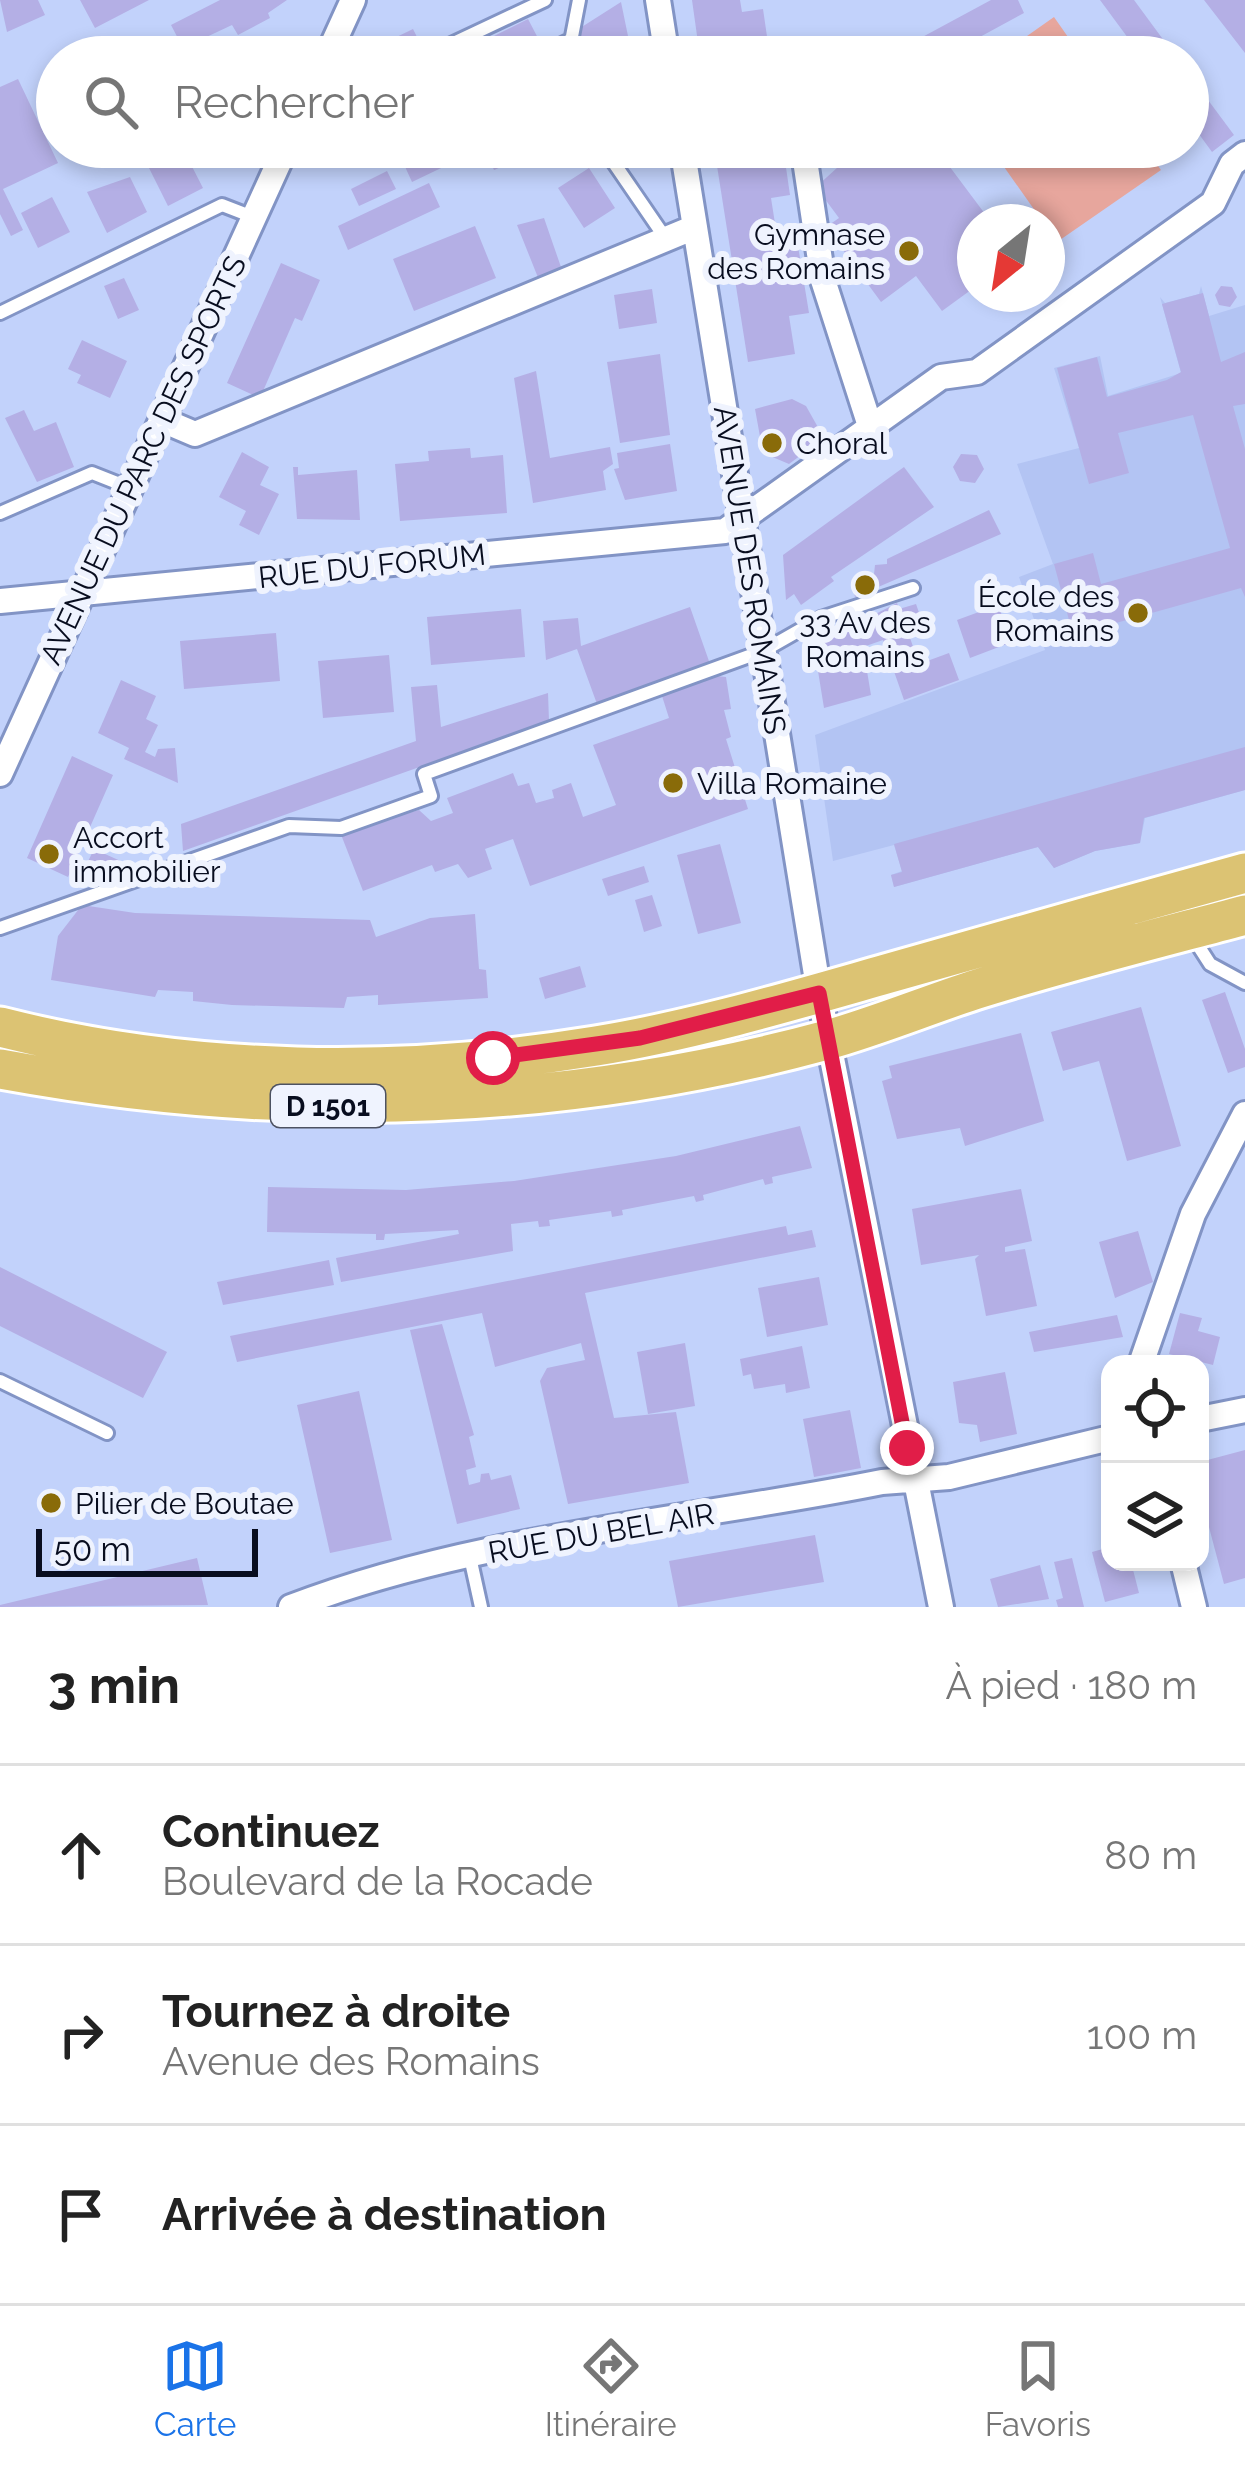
<!DOCTYPE html>
<html lang="fr">
<meta charset="utf-8">
<style>
:root{--surface:#fff;--page:#f2f2f2;--text:#222;--muted:#767676;--line:#e0e0e0;--accent:#1a73e8}
body{margin:0;font-family:Raleway,sans-serif;background:var(--page);color:var(--text)}
.controls{position:absolute;right:36px;bottom:36px;display:grid;overflow:hidden;border-radius:24px;box-shadow:0 6px 18px #0003}
.controls button{width:108px;height:108px;display:grid;place-items:center;padding:0;border:0;border-bottom:3px solid var(--line);background:var(--surface);color:var(--text);font:60px sans-serif}
.compass{position:absolute;left:957px;top:204px;width:108px;height:108px;border-radius:50%;background:var(--surface);box-shadow:0 6px 18px #0003;rotate:210deg}
.scale{position:absolute;left:36px;bottom:30px;width:222px;box-sizing:border-box;padding-left:12px;border:6px solid #080d1f;border-top:0;font-size:33px;line-height:42px;white-space:nowrap;color:#080d1f;-webkit-text-stroke:9px #eff3fe;paint-order:stroke}
.stop{position:absolute;width:36px;height:36px;margin:-27px;border:9px solid #e11d48;border-radius:50%;background:#fff}
.stop.end{background:#e11d48;border-color:#fff;box-shadow:0 3px 12px #0008}
.list{margin:0;padding:0;list-style:none}
h2{display:flex;justify-content:space-between;align-items:center;height:156px;margin:0;padding:0 48px;font-size:51px}
h2 small{font-size:39px;font-weight:400;color:var(--muted)}
.list li{display:grid;grid-template-columns:78px 1fr auto;gap:36px;align-items:center;box-sizing:border-box;height:180px;padding:0 48px;border-top:3px solid var(--line)}
.list b{display:block;font-size:45px;white-space:nowrap}
.list p{margin:0;font-size:39px;white-space:nowrap;color:var(--muted)}
.list em{font-size:39px;font-style:normal;color:var(--muted)}
.icon{flex:none;width:66px;height:66px;fill:none;stroke:currentColor;stroke-width:2;stroke-linecap:round;stroke-linejoin:round}
.map{position:relative;flex:none;width:1245px;height:1607px;overflow:hidden}
.search{position:absolute;background:var(--surface);box-shadow:0 6px 18px #0003;left:36px;right:36px;top:36px;height:132px;display:flex;align-items:center;gap:30px;box-sizing:border-box;padding:0 42px;border-radius:66px;color:var(--muted);font-size:45px}
.sheet{height:696px;background:var(--surface)}
nav{display:flex;justify-content:space-around;align-items:center;box-sizing:border-box;height:168px;border-top:3px solid var(--line);background:var(--surface);font-size:33px;color:var(--muted)}
nav a{display:grid;justify-items:center;gap:6px}
nav .on{color:var(--accent)}
.map>svg:first-child{display:block}
</style>
<div class="map">
<svg width="1245" height="1607" viewBox="0 0 1245 1607">
<rect width="100%" height="100%" fill="#c2d2fb"/>
<!-- built -->
<path fill="#b3c4f3" d="M1201 286 1209 316 1245 305V790L1145 818 1140 843 1095 851 1054 868 1038 847 894 887 891 875 902 871 894 845 833 861 815 735 1045 650 1019 577 1053 564 1017 464 1079 448 1054 368 1100 356 1108 396 1181 373 1160 297 1165 303 1199 294Z"/>
<!-- green -->
<path fill="#e7a69d" d="M1054 17 1082 57H997Z
M990 147H1144L1161 170 1057 242Z"/>
<!-- building -->
<path fill="#b4afe5" d="M0 0H38L45 15 7 32Z
M80 0H149L95 28Z
M220 0H287L268 13 270 18 238 35 232 25 183 48 171 25Z
M692 0H740L742 12 763 9 770 57H700Z
M991 0H1018L1024 13 943 57H923L915 41Z
M1100 0H1134L1176 57H1142Z
M1204 0H1245V53Z
M621 2 628 36 600 57H575L577 30Z
M528 19 540 42 511 57H439L465 44 468 49Z
M413 29 422 47 401 57H374L378 46Z
M1188 73 1234 135 1212 152 1188 119Z
M18 79 58 163 3 189 23 230 11 236 0 214V87Z
M396 147H485L412 182Z
M504 147H513L518 160 494 170 487 154Z
M714 147H783L790 195 771 198 779 249 798 246 809 313 789 316 795 354 748 362Z
M860 147H935L991 222H975V287L942 311 916 276 881 302 826 227 839 218 816 187Z
M183 149 203 188 168 206 148 166Z
M589 168 615 208 584 228 558 188Z
M387 171 396 189 359 206 351 189Z
M130 177 147 212 107 233 87 192Z
M429 183 440 207 348 250 338 226Z
M52 197 70 232 38 248 21 213Z
M544 218 562 270 539 280 517 225Z
M475 226 496 278 414 311 393 259Z
M281 263 320 280 302 321 295 318 260 398 227 383Z
M124 278 139 310 118 319 104 286Z
M1221 286 1232 287 1237 297 1230 307 1219 305 1215 295Z
M652 289 657 323 619 329 614 295Z
M1203 293 1221 362 1245 352V404L1233 406 1245 449V597L1241 588 1073 635 1054 564 1093 553 1101 584 1230 548 1193 415 1118 433 1129 473 1089 484 1057 368 1097 357 1107 397 1167 380 1181 372 1162 304Z
M82 340 127 361 110 398 77 383 81 375 68 369Z
M660 354 670 435 620 443 607 362Z
M536 371 550 458 610 447 613 464 603 471 606 490 533 503 514 378Z
M792 399 806 406 824 438 789 464 763 453 755 409Z
M24 410 34 431 56 422 74 467 37 482 5 418Z
M670 444 677 491 625 500 614 469 619 468 617 453Z
M470 448 471 458 503 455 507 513 400 521 395 464 429 461 428 451Z
M242 452 269 467 260 485 279 494 259 535 239 525 246 511 219 497Z
M961 454 977 455 984 469 975 483 960 481 953 467Z
M293 467H298V475L357 470 360 520 297 519Z
M904 467 934 507 831 577 834 581 801 605 794 594 786 600 783 555Z
M989 510 1001 534 855 597 852 583 874 574 875 565 887 564V559Z
M897 603 899 609 916 604 925 630 909 635 919 664 949 653 959 680 904 700 883 640 863 647 871 695 824 708 812 634 860 622Z
M998 605 1012 642 970 658 957 620Z
M690 607 710 664 597 704 577 649 546 660 543 621 578 618 581 646Z
M521 609 525 657 431 665 427 617Z
M276 633 280 681 184 689 180 641Z
M389 655 394 712 323 718 318 661Z
M717 676 726 677 731 709 724 710 731 737 726 739 748 809 530 886 513 839 485 849 492 869 468 878 458 864 435 872 432 865 363 891 340 832 419 810 431 821 453 813 447 798 513 773 518 786 529 783 536 803 554 798 552 790 571 783 583 817 616 805 593 745 669 718 662 696Z
M121 680 156 696 146 719 158 725 145 752 155 757 158 749 175 748 178 783 124 759 129 748 98 733Z
M437 685 441 727 548 693 549 721 183 851 181 824 416 741 411 687Z
M1245 747V790L1144 818 1140 843 1095 851 1054 868 1038 847 894 887 891 875 902 872 894 844Z
M72 756 113 775 68 877 27 858Z
M720 844 741 923 698 934 677 855Z
M94 849 136 868 95 882 81 876Z
M644 866 649 882 608 896 602 879Z
M652 895 662 926 644 932 635 900Z
M82 905 135 913 370 920 376 937 430 918 475 914 479 969 486 970 488 998 378 1005V995L347 997 344 1008 232 1005 193 1001V992L158 990 155 997 51 980 58 936Z
M580 966 586 987 545 999 539 978Z
M1225 992 1245 1049V1067L1228 1073 1202 1000Z
M1141 1007 1181 1146 1127 1161 1099 1061 1063 1071 1051 1032Z
M1021 1033 1044 1121 965 1146 960 1128 897 1139 882 1081 892 1078 889 1066Z
M800 1126 812 1168 772 1177 773 1183 765 1185 763 1179 703 1195 704 1200 696 1202 694 1196 622 1210 623 1215 612 1217 611 1211 549 1220 550 1226 539 1227 538 1221 511 1224 513 1251 341 1282 336 1258 459 1234 458 1230 385 1234 384 1240H376V1234L267 1232 268 1187 406 1190 514 1181 676 1156Z
M1021 1189 1032 1241 1005 1247V1252L1025 1249 1037 1306 986 1316 975 1259 979 1255 921 1265 912 1209Z
M786 1226 788 1235 812 1230 816 1247 585 1293 614 1418 676 1412 689 1483 568 1504 540 1381 547 1368 585 1360 581 1343 495 1367 482 1313 237 1362 230 1336Z
M1138 1231 1153 1282 1115 1298 1099 1242Z
M329 1260 334 1285 223 1305 217 1282Z
M0 1267 167 1352 143 1398 0 1326Z
M819 1277 828 1325 767 1337 758 1288Z
M1180 1313 1202 1318 1198 1331 1220 1337 1213 1365 1169 1354Z
M1117 1315 1123 1337 1034 1352 1029 1332Z
M442 1324 474 1435 469 1437 476 1467 466 1470 469 1485 480 1482 481 1474 489 1473 491 1480 511 1475 520 1509 457 1524 410 1330Z
M685 1343 695 1406 648 1414 637 1352Z
M802 1346 810 1388 786 1393 785 1384 754 1389 751 1374 743 1376 740 1359Z
M1005 1372 1017 1434 980 1442 977 1425 959 1423 953 1382Z
M359 1391 392 1540 330 1553 297 1405Z
M850 1410 861 1468 814 1477 803 1419Z
M1245 1450V1578L1224 1584 1200 1493V1462Z
M815 1535 824 1582 678 1607 669 1561Z
M1110 1547V1562H1131L1139 1593 1105 1602 1092 1552Z
M197 1558 208 1605 0 1607V1605Z
M1072 1558 1084 1607H1058L1056 1600 1063 1598 1054 1562Z
M1040 1565 1049 1599 998 1607 990 1579Z"/>
<g fill="none" stroke-linecap="round" stroke-linejoin="round">
<!-- service casing -->
<g stroke="#8294c5" stroke-width="18">
<path id="service" d="M424 57 545 0
M536 57 568 41
M568 57 579 0
M312 147 332 156 351 147
M603 147 666 239
M0 313 222 205 253 217
M0 513 92 473 130 488
M0 928 289 826 341 828 431 796 424 774 763 651 821 618 913 588
M1192 936 1210 964 1245 983
M0 1381 107 1433
M470 1557 481 1607"/>
</g>
<!-- minor casing -->
<g stroke="#8294c5" stroke-width="30">
<path id="minor" d="M658 0 667 57
M327 57 353 0
M682 147 819 993 941 1607
M803 147 823 280 871 429
M162 420 195 434 695 227
M0 601 725 531 941 377 977 372 1213 203 1232 164 1245 154
M0 774 286 147
M1141 1364 1193 1214 1245 1114
M1200 1419 1245 1410
M1183 1562 1194 1607
M291 1607C475 1536 688 1521 882 1482L949 1477 1110 1438"/>
</g>
<!-- primary casing -->
<g stroke="#fff" stroke-width="45">
<path id="primary" d="M0 1027C192 1076 401 1078 596 1046 694 1030 791 1001 886 974 1006 940 1125 906 1245 873
M0 1069C277 1120 555 1114 827 1040 877 1026 925 1006 974 990 1063 962 1155 939 1245 915"/>
</g>
<!-- service -->
<use href="#service" stroke="#fff" stroke-width="12"/>
<!-- minor -->
<use href="#minor" stroke="#fff" stroke-width="24"/>
<!-- primary -->
<use href="#primary" stroke="#dcc373" stroke-width="39"/>
</g>
<g fill="none" stroke-linecap="round" stroke-linejoin="round">
<!-- route -->
<path stroke="#e11d48" stroke-width="15" d="M493 1058 640 1038 819 993 907 1448"/>
</g>
<!-- markers -->
<g fill="#896b09" stroke="#eff3fe" stroke-width="4.5">
<circle cx="909" cy="251" r="12"/>
<circle cx="772" cy="443" r="12"/>
<circle cx="865" cy="585" r="12"/>
<circle cx="1138" cy="613" r="12"/>
<circle cx="673" cy="783" r="12"/>
<circle cx="49" cy="854" r="12"/>
<circle cx="51" cy="1503" r="12"/>
</g>
<g text-anchor="middle" dominant-baseline="central" stroke-width="12" stroke-linejoin="round" paint-order="stroke">
<!-- shield labels -->
<rect fill="#eff3fe" stroke="#4d5262" stroke-width="3" x="271" y="1085" width="114" height="42" rx="9"/>
<g font-size="27" font-weight="bold" fill="#080d1f">
<text x="328" y="1106">D 1501</text>
</g>
<!-- poi labels -->
<g font-size="30" fill="#080d1f" stroke="#eff3fe" text-anchor="start">
<text x="885" y="234" text-anchor="end">Gymnase<tspan x="885" dy="34">des Romains</tspan></text>
<text x="796" y="443">Choral</text>
<text x="1114" y="596" text-anchor="end">École des<tspan x="1114" dy="34">Romains</tspan></text>
<text x="865" y="622" text-anchor="middle">33 Av des<tspan x="865" dy="34">Romains</tspan></text>
<text x="697" y="783">Villa Romaine</text>
<text x="73" y="837">Accort<tspan x="73" dy="34">immobilier</tspan></text>
<text x="75" y="1503">Pilier de Boutae</text>
</g>
<!-- street labels -->
<g font-size="30" fill="#080d1f" stroke="#eff3fe">
<text transform="translate(143 460) rotate(-65)">AVENUE DU PARC DES SPORTS</text>
<text transform="translate(372 566) rotate(-6)">RUE DU FORUM</text>
<text transform="translate(750 570) rotate(81)">AVENUE DES ROMAINS</text>
<text transform="translate(601 1533) rotate(-10)">RUE DU BEL AIR</text>
</g>
</g>
</svg>
<div class="controls">
<button><svg class="icon" aria-label="locate" viewBox="0 0 24 24"><circle cx="12" cy="12" r="6"/><path d="M12 2v4M12 18v4M2 12h4M18 12h4"/></svg></button>
<button><svg class="icon" aria-label="layers" viewBox="0 0 24 24"><path d="M12 4l9 5-9 5-9-5zM3 14l9 5 9-5"/></svg></button>
</div>
<svg class="compass" viewBox="-18 -18 36 36"><path d="M0-13l5 13h-10z" fill="#e53935"/><path d="M0 13l5-13h-10z" fill="#767676"/></svg>
<div class="scale">50 m</div>
<div class="stop" style="left:493px;top:1058px"></div>
<div class="stop end" style="left:907px;top:1448px"></div>
<div class="search"><svg class="icon" aria-label="search" viewBox="0 0 24 24"><circle cx="10" cy="10" r="6"/><path d="M15 15l6 6"/></svg>Rechercher</div>
</div>
<section class="sheet">
<h2>3 min<small>À pied · 180 m</small></h2>
<ul class="list">
<li><svg class="icon" aria-label="ahead" viewBox="0 0 24 24"><path d="M12 20V5M6 11l6-6 6 6"/></svg><div><b>Continuez</b><p>Boulevard de la Rocade</p></div><em>80 m</em></li>
<li><svg class="icon" aria-label="right" viewBox="0 0 24 24"><path d="M7 20v-9h11M14 6l5 5-5 5"/></svg><div><b>Tournez à droite</b><p>Avenue des Romains</p></div><em>100 m</em></li>
<li><svg class="icon" aria-label="arrive" viewBox="0 0 24 24"><path d="M6 21V4h12l-3 4 3 4H6"/></svg><div><b>Arrivée à destination</b></div></li>
</ul>
</section>
<nav>
<a class="on"><svg class="icon" aria-label="map" viewBox="0 0 24 24"><path d="M3 6l6-2 6 2 6-2v14l-6 2-6-2-6 2zM9 4v14M15 6v14"/></svg>Carte</a>
<a><svg class="icon" aria-label="directions" viewBox="0 0 24 24"><path d="M12 3l9 9-9 9-9-9zM9 14v-3h6M13 9l2 2-2 2"/></svg>Itinéraire</a>
<a><svg class="icon" aria-label="saved" viewBox="0 0 24 24"><path d="M7 4h10v16l-5-4-5 4z"/></svg>Favoris</a>
</nav>
